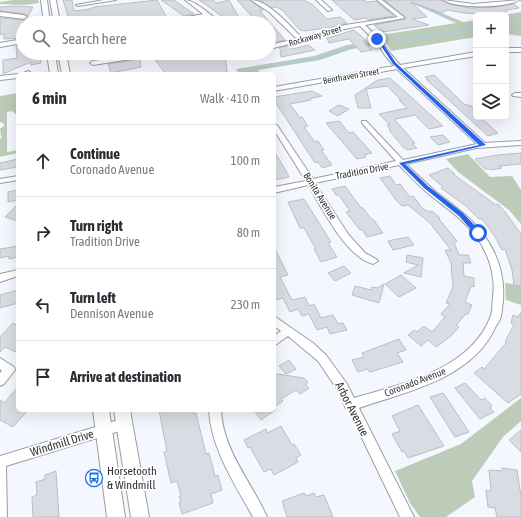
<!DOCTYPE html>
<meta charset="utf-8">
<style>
:root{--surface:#fff;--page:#f2f2f3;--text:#2b2b33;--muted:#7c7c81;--line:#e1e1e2}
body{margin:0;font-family:"Asap Condensed",sans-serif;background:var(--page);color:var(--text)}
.controls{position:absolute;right:12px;top:12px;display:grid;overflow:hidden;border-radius:6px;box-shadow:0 4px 16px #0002}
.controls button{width:36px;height:36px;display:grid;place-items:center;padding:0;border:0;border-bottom:1px solid var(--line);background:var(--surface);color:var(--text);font:20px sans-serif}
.stop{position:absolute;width:12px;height:12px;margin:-9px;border:3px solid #2563eb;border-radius:50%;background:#fff}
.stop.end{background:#2563eb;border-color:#fff;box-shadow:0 1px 4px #0008}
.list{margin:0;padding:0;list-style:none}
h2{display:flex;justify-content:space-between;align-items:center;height:52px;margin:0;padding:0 16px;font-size:17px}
h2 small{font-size:13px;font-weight:400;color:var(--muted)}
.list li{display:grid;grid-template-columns:26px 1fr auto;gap:12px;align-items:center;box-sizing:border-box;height:72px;padding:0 16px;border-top:1px solid var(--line)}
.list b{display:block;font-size:15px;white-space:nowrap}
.list p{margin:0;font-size:13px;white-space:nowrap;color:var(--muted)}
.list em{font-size:13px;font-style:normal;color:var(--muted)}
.icon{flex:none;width:22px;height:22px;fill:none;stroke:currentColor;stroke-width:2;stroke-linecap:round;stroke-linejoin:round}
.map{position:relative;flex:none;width:521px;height:517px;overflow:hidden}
.search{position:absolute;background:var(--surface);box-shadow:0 4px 16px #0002;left:16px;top:16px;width:260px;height:44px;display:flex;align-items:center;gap:10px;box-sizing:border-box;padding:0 14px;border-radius:22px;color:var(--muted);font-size:15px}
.panel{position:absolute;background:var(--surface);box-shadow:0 4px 16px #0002;left:16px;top:72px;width:260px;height:340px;border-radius:6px}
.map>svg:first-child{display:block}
</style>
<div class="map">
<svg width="521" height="517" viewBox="0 0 521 517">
<rect width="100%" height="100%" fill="#f4f7fd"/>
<!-- green -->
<path fill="#bcccb9" d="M14 0H38L39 3 25 5 0 4V2Z
M405 0 415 2 463 22 476 20V37L391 51 381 35 456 23Z
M521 12V36L506 34V15H504Z
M373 41 376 45 352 49 320 60 258 70 260 74H239L236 69 314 56 347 45Z
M18 93V116L12 111 7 112V152L18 150V153L0 157V139L2 138 1 137 0 129 4 126V124L0 122V96Z
M468 154 490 177 512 176 521 190V224L509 210 458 172 446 159Z
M505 283 521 285V305L506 300Z
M521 398V421L503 437 472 481 475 497 446 517H420L410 503 395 471 461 444Z"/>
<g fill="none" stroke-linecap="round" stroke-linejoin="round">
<!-- stream -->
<path stroke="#acc9e2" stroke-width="1.5" d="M408 0 450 18
M467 25 472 28
M506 27H521
M392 41 476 28
M245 73 252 70
M255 74 252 70 254 69 317 58 357 45"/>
</g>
<!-- building -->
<path fill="#d9dce2" stroke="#bbbec4" d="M63 0H72L74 11 90 9 94 7 157 0 167 18 128 23H70Z
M161 0H174L194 14 184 16Z
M199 0H213L217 3 229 0 242 23H232Z
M237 0H250L263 10 260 11 285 40 275 42 269 35V23H259L255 20Z
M259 0H304L313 5 327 19 340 17 347 23 333 27 305 31 300 30 282 10 276 7 272 8Z
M332 0H364L367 2 376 1 394 16 368 20 366 18 354 20Z
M384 0H442L449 4 470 8 493 7 514 4 519 8 506 10V12L480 14 464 13 447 10 442 13 411 2 427 17 412 19 429 25 383 32 374 25 405 19 406 18Z
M0 7 14 6 33 7 28 16 24 14 0 11Z
M0 18 25 20 22 23 23 38 4 39V33L0 35Z
M354 30 367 41H363L372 50 361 52 349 39 329 43 327 38Z
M23 45V53H40L41 63 31 65V62L3 74V60L17 58 16 46Z
M290 45 293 49 308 45 315 50 281 57 280 52 282 51 279 48Z
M104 53H136L106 58Z
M196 53H215L216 55 225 53 227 72 209 74H166L155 60Z
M140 59 141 67 111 73 108 64Z
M434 75 464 104 471 106 476 110V117H480L498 133 488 136 426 79H428L425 77Z
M390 78 443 126 429 129 415 115 396 119 395 120 415 143H412L417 148 408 150 403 147 389 130 390 129 387 125H390L379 114 407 108 399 100H401L387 86 366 89 371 108H358L355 95 378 80Z
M312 91 322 96 313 98 310 99 311 100 290 104 300 118 302 117 308 126 304 127 315 142 318 141 324 150H321L332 165 322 168 318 162 315 163 274 100V97Z
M339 105 349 109 338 116 329 111Z
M339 121 349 133 353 132 372 153 364 155 366 157 357 159 326 123Z
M443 135 450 142 438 145 430 137Z
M274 151 285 169 289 177 274 180Z
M521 153V164L499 166 502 168 491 170 490 169H485L475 159 497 155Z
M18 159V167L0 170V163Z
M448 168 455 174H453L496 205 498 204 505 212 521 234V286L514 285 512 270 505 249 502 250 494 235 482 219H479L466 206 441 188 443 187 429 175Z
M390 176 396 185 400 184 410 197 413 196 423 209 430 212 432 211 440 218 439 219 457 241 454 242 459 255H468L471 263H463L464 276 474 278V287L471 286 465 302 472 305 468 314H466L456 325 459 327 451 336 436 347 428 340 421 346 408 335 414 330 417 332 424 326 432 332 445 317 441 314 450 304 446 303 453 287 451 263 445 250H451L430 223 408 205 402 206 397 201 380 178Z
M345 186 361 208H363L371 219H373L383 233 367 237 362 229 360 230 346 212 350 211 339 195H336L332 189Z
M18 190V200L8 202V192Z
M304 199 331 242 328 243 337 257 321 262 314 249H316L304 228H300L288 202Z
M18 204V221L5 217Z
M408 237 414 245 393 250 388 241Z
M18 246V257L9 259V256L0 258V249Z
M274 247 288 275 280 277 292 300 305 297 309 306 314 304 321 318 333 315 338 324 343 323 347 330 330 334 327 327 317 330 309 314 302 316 298 309 290 312 283 298 277 300 274 295Z
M407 255 423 258 421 277 404 273 418 265 406 262Z
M344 266 351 273 335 281 328 273Z
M401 275 416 288 399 297 385 284Z
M384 284 379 303 352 295 355 286 371 290 372 287 378 288Z
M18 290V303L0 308V295Z
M521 312V394L508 403 474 373 482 367 484 369 506 343 505 342 514 325 511 323 513 315 518 317Z
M13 323 18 326V353L5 347 0 352V337Z
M399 339 406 350 397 353 403 362 370 372 368 369 358 372 352 360 364 357 362 353Z
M289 360 296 369 286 374 279 366Z
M278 374 304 378 308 382 305 384 309 388 300 394 296 390 281 399 283 401 274 407V376Z
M465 383 481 400 485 398 492 406 490 408 494 412 480 419 455 388Z
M18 387V410H28L13 427 0 420V400L4 403Z
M443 393 444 394 469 432 455 437 430 397Z
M418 405 444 446 408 458 404 451 402 452 392 434 400 431 392 416Z
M159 410H193L194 414 196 413 206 454 209 453 215 476 218 475 222 490 211 494 213 503 182 514 179 502 181 501 179 496H181L177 481 171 483 164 452 167 451Z
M254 410H275L261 420Z
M281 426 292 445 294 444 301 455 296 458 298 462 274 475 271 469 264 472 250 447 248 448 244 440 266 429 267 433Z
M521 430V452L509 440Z
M502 468 517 470 521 496V517H497L495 508 488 507 486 490 491 491 489 470 502 471Z
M56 471 59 517H33L32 497 37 495 36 482 45 479V475Z
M304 493 306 496 314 493 316 497 324 495 333 517H287L282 501Z"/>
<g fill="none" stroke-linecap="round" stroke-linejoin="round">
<!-- minor casing -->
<g stroke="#9b9da3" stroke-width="2">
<path id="minor" d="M104 0H116L78 6 76 5Z
M185 0C194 0 213 16 220 23H214L206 17 170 23H158L203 14Z
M251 0C268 0 290 26 302 38L345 25 398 17 377 0H382L405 18 365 25 383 43 389 52 400 65 476 52V56L403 68 485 143 521 141V145L476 148 406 164C415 173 425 182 435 191 451 204 467 214 480 230 497 251 505 275 503 301 502 306 502 311 501 316 500 321 496 325 494 330 470 379 406 392 359 408L414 517H400L348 409H346L339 392 318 361 288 336 274 346V336L281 331 274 326V316L313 343 326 355 347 384 354 398C402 384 469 370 490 318 493 312 492 304 493 297 496 275 488 252 475 235 462 218 446 208 430 195 419 186 409 175 399 165L315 183 348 234 365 253 376 259 378 261 373 264C345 256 323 209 308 185L274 193V187L306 181 274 130V123L277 125 313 179 396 161 362 123V121H366L403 160 477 144 397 69 274 91V87L394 66 384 54 379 45 360 26C329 31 300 42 269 49V45L297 39 269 12Z
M316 0H321L332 10 328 11Z
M443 0 473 4 520 0C506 8 457 9 443 0Z
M0 12 24 15 27 17 24 19 0 16Z
M23 39V43L0 47V43Z
M506 48H521V52H506Z
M146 53H160L157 55 93 65 90 63 93 61Z
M28 71 30 72V74H22Z
M18 74V78L0 80V76Z
M515 93H521V97L513 96 512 95Z
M18 176V180L0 183V179Z
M18 270V276L0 282V274Z
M0 358 14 367 15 370 4 384 0 386V373L2 371 0 369Z
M209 410H221C223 451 251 481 267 517H253C235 484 211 449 209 410Z
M125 418 129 420 131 424 129 428 6 466 7 517H0V456Z"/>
</g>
<!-- major casing -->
<g stroke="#9b9da3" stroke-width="2">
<path id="major" d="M41 0H47L50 23H44Z
M50 0H56L60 23H54Z
M47 53H55L58 74H50Z
M58 53H66L70 74H62Z
M93 410H109L125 517H107Z
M114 410H130L149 517H131Z"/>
</g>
<!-- minor -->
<use href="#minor" fill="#fff" fill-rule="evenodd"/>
<!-- major -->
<use href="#major" fill="#fff" fill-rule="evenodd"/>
</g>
<!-- route -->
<path fill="#2563eb" d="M376 38H379L396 63 486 145 405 164 428 186 463 213 480 231V234H475L459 216 424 188 399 163 479 145 393 64Z"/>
<!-- icons -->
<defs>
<g id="bus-ring" transform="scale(0.9)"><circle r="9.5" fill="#fff" stroke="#1b76e0" stroke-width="1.5"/><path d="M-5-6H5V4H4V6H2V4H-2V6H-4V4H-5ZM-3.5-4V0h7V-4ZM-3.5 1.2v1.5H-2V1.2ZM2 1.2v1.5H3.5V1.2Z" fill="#1b76e0"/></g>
</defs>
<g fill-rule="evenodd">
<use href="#bus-ring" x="94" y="478"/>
</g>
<g text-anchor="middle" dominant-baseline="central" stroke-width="3.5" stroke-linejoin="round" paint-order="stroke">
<!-- far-street labels -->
<g font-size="9" fill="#323336" stroke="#fff">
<text transform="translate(315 36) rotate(-16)">Rockaway Street</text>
<text transform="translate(351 76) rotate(-10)">Benthaven Street</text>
</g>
<!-- street labels -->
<g font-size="10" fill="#323336" stroke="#fff">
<text transform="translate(362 171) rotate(-11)">Tradition Drive</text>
<text transform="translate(320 196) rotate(58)">Bonita Avenue</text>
<text transform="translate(415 382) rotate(-21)">Coronado Avenue</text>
</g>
<!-- near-street labels -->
<g font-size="12" fill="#323336" stroke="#fff">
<text transform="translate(352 409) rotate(63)">Arbor Avenue</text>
<text transform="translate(62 443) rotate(-17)">Windmill Drive</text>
</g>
<!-- near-poi labels -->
<g font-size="12" fill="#323336" stroke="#fff" text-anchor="start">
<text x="107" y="471">Horsetooth<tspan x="107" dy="14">&amp; Windmill</tspan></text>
</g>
</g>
</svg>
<div class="controls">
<button>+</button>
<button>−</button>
<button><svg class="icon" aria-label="layers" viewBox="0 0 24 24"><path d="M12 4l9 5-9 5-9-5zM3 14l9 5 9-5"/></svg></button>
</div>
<div class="stop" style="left:478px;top:233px"></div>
<div class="stop end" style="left:377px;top:39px"></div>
<div class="search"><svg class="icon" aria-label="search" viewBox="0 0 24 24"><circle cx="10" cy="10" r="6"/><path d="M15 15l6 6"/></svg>Search here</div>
<section class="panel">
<h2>6 min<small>Walk · 410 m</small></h2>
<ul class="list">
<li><svg class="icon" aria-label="ahead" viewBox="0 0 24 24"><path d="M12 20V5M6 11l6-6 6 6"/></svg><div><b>Continue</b><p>Coronado Avenue</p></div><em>100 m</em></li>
<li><svg class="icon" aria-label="right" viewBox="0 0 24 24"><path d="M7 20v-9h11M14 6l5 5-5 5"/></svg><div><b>Turn right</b><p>Tradition Drive</p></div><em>80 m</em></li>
<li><svg class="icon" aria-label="left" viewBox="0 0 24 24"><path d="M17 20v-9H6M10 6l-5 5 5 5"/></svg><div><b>Turn left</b><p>Dennison Avenue</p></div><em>230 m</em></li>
<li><svg class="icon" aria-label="arrive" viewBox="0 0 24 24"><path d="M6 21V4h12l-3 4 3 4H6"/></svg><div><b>Arrive at destination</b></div></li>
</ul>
</section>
</div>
